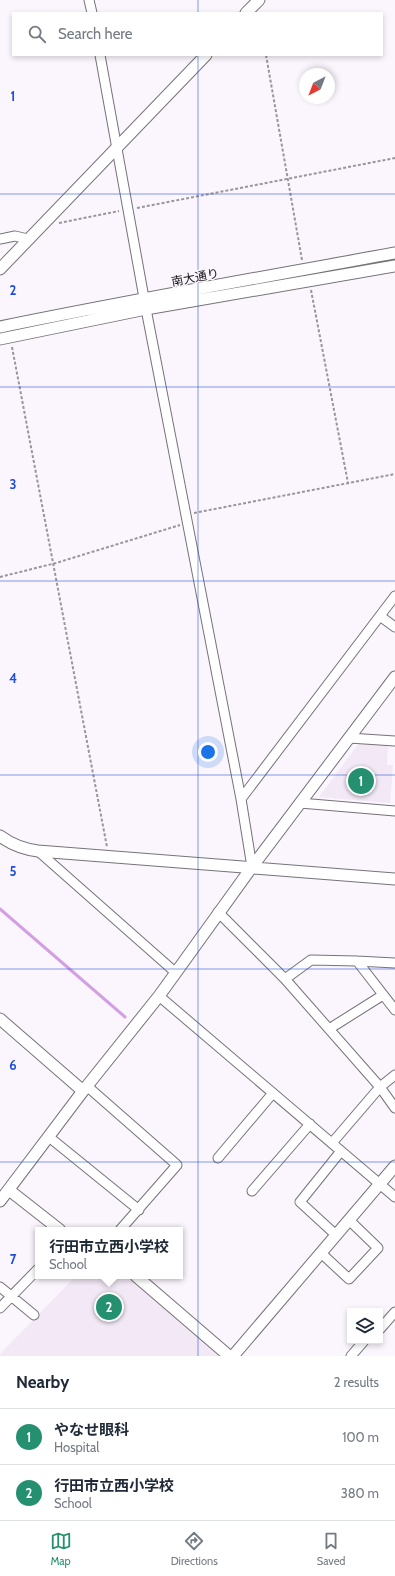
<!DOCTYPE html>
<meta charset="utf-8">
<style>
:root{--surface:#fff;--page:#f6f6f7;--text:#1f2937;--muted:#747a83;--line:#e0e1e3;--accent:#25906f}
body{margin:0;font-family:Cabin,"Noto Sans JP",sans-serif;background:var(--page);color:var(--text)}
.controls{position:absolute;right:12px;bottom:12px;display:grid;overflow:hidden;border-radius:0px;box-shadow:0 2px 6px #0003}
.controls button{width:36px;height:36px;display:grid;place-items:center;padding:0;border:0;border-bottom:1px solid var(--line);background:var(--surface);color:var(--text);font:20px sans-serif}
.compass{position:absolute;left:299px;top:68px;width:36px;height:36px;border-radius:50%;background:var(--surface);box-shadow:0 2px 6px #0003;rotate:222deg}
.you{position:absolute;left:208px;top:752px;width:14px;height:14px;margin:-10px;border:3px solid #fff;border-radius:50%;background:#1a73e8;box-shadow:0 0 0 6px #1a73e833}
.badge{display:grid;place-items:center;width:26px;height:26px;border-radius:50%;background:var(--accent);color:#fff;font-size:13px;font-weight:700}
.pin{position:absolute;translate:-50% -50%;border:2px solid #fff;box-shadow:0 1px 4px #0006}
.popup{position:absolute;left:35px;top:1227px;width:148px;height:52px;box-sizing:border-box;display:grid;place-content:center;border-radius:0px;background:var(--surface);filter:drop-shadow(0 1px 3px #0005);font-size:13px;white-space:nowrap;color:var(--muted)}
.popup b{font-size:15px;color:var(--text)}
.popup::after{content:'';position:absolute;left:50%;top:100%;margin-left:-8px;border:8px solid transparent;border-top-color:var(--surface)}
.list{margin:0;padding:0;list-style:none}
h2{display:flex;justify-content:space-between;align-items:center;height:52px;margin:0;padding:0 16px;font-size:17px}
h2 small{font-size:13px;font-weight:400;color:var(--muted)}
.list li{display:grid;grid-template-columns:26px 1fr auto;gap:12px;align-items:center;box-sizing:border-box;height:56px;padding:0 16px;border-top:1px solid var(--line)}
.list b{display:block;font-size:15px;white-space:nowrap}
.list p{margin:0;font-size:13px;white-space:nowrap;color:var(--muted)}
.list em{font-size:13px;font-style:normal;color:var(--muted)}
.icon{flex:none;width:22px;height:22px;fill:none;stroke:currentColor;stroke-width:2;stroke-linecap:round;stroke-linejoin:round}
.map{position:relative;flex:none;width:395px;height:1356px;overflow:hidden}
.search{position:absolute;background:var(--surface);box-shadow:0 2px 6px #0003;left:12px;right:12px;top:12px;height:44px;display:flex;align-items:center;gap:10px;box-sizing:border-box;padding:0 14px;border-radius:0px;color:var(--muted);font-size:15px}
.sheet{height:164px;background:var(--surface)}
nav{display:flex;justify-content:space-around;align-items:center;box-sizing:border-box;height:56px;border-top:1px solid var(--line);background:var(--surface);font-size:11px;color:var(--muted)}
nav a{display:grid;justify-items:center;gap:2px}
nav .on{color:var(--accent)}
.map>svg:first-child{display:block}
</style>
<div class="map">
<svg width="395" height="1356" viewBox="0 0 395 1356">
<rect width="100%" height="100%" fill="#fbf5fd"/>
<!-- built -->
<path fill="#f2e8f6" d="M360 742 388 744 387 765H393L390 803 319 797Z
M76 1276H136L229 1356H0V1354Z"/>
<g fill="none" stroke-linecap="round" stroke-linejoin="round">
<!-- stream -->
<path stroke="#d2a0e2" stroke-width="3" d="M0 909 125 1017"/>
<!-- minor casing -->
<g stroke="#777279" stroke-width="11">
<path id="minor" d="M89 0 92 13
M100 55 146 309 241 799 252 867
M0 239 15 236 28 239
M380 616 395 627
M349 738 395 741
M241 799 395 596
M300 803 395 811
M38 851 175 972
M218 912 285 979 380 1087 395 1108
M357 961 395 1010
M285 979 311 960 357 961 395 963
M159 996 395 1197
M329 1029 383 995
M88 1087 177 1165 120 1230
M49 1137 139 1210
M332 1143 380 1087 395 1075
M218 1158 273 1093
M252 1191 310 1124
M336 1235 300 1202 341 1151
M321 1253 349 1279 378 1248 349 1220
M0 1287 34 1315
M0 1308 38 1269
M380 1329 395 1312
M351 1356 364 1341"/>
</g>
<!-- tertiary casing -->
<g stroke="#777279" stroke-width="13">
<path id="tertiary" d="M246 13 259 0
M0 269 206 55
M0 327C131 300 263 277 395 253
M0 339 146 309 395 266
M0 836C12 845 23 849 38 851L395 879
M0 1019 83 1091
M9 1190 60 1230
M0 1201 83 1091 159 996 252 867 395 677
M136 1276 229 1356
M233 1356 395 1166"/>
</g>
<!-- path -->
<path stroke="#99959b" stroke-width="2" stroke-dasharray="3 2" stroke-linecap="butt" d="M266 55 302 260
M137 208 395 158
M59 223 119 211
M311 290 348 483
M12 347 107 847
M194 513 395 474
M0 577 56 563 180 525"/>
<!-- minor -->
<use href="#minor" stroke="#fff" stroke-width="9"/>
<!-- tertiary -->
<use href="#tertiary" stroke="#fff" stroke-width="11"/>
</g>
<!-- grid -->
<path fill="none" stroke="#1d4ed8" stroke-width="1" stroke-opacity="0.55" d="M198 0V13M198 55V1356M0 194H395M0 387H395M0 581H395M0 775H395M0 969H395M0 1162H395"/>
<g text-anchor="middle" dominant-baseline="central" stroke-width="3" stroke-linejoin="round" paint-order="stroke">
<!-- street labels -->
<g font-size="12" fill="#181619" stroke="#fbf5fd">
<text transform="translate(195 277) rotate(-11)">南大通り</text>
</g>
</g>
<g font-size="13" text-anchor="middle" font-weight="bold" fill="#1d4ed8" stroke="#fbf5fd" stroke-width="3" stroke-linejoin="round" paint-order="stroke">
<text x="13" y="101">1</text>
<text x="13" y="295">2</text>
<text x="13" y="489">3</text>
<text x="13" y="683">4</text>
<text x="13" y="876">5</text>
<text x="13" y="1070">6</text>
<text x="13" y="1264">7</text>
</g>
</svg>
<div class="controls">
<button><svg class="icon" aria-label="layers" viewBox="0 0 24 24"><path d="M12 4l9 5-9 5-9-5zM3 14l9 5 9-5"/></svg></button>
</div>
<svg class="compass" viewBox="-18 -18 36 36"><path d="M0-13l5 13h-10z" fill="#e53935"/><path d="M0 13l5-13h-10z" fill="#747a83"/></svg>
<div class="you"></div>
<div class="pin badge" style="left:361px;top:781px">1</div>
<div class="pin badge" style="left:109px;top:1307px">2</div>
<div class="popup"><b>行田市立西小学校</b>School</div>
<div class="search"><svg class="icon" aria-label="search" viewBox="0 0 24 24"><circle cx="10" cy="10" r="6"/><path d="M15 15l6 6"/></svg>Search here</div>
</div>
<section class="sheet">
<h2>Nearby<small>2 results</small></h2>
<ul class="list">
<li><span class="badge">1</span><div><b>やなせ眼科</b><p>Hospital</p></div><em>100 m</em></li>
<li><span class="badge">2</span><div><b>行田市立西小学校</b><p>School</p></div><em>380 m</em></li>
</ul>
</section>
<nav>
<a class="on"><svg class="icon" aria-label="map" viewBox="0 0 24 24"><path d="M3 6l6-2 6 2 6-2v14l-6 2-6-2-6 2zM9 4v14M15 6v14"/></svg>Map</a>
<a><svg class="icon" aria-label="directions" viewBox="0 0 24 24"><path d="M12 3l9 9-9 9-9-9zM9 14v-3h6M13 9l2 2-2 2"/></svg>Directions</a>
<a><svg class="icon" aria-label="saved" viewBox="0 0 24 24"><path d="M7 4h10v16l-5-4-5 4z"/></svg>Saved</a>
</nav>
